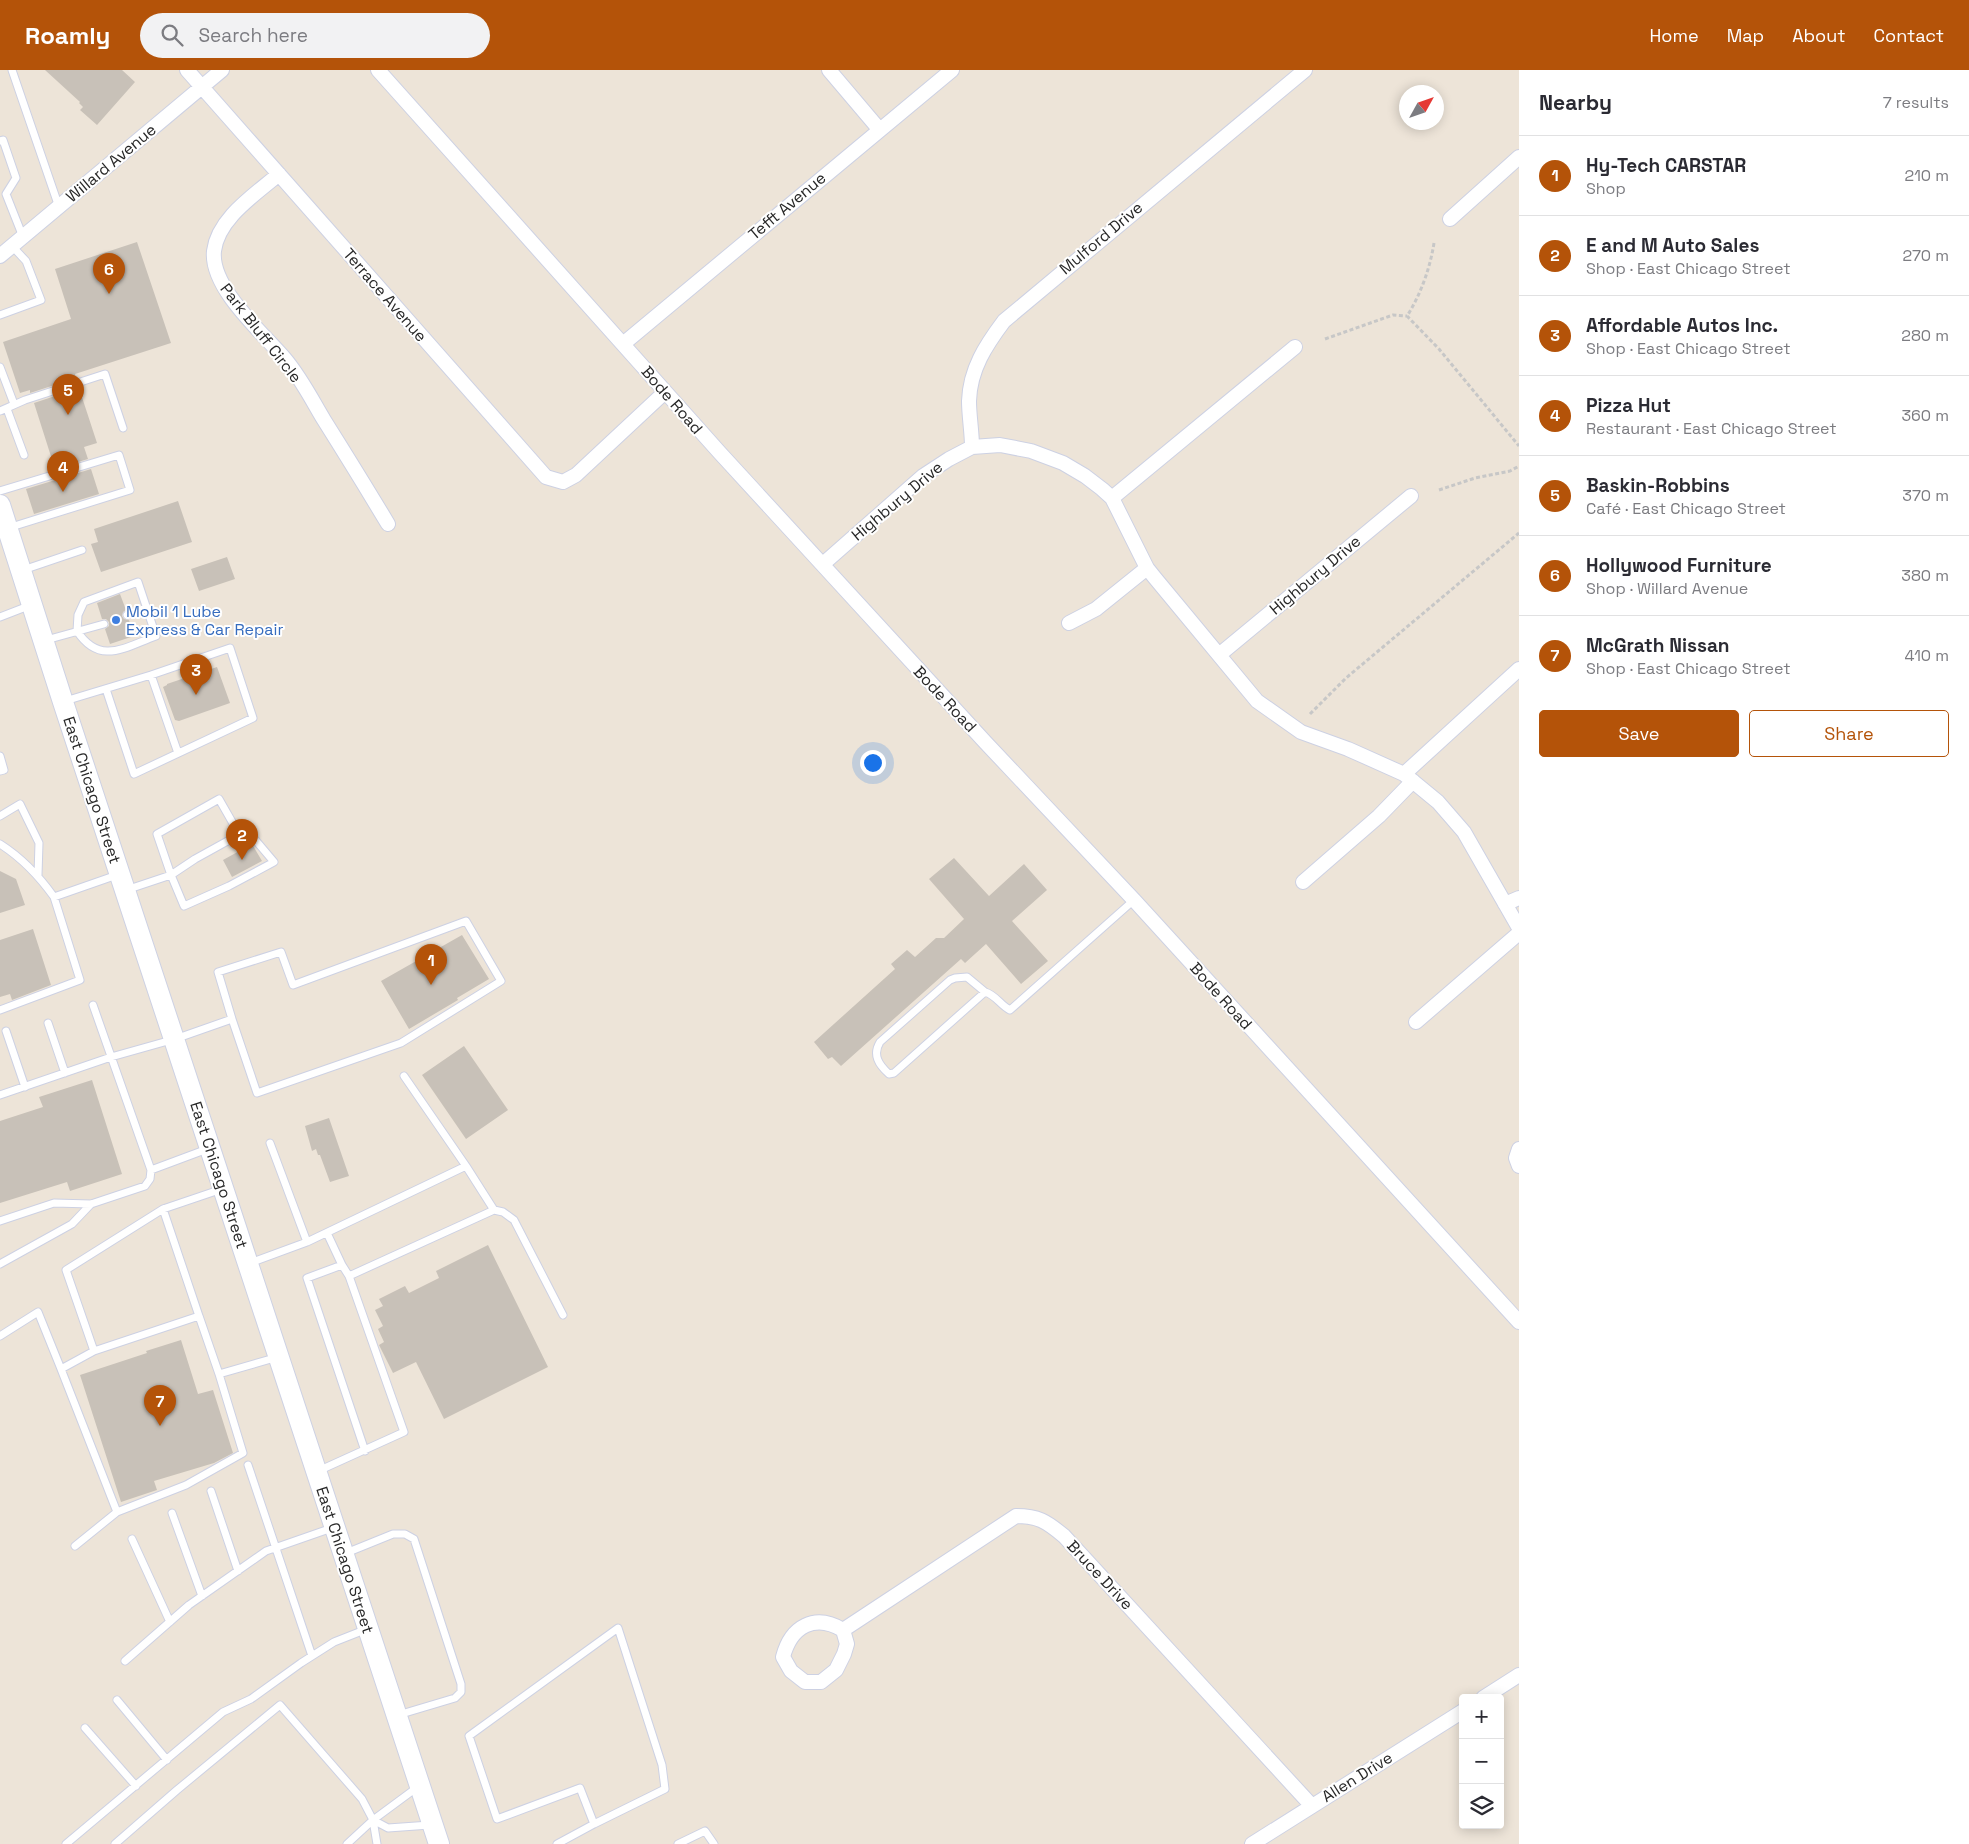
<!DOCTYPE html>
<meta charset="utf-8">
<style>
:root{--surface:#fff;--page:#f2f2f3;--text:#2b2b33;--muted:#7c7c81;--line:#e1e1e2;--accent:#b45309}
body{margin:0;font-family:"Space Grotesk",sans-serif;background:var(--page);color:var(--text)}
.controls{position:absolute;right:15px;bottom:15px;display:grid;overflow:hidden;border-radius:5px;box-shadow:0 2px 12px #0003}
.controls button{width:45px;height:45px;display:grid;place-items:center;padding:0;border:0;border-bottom:1px solid var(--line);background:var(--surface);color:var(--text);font:25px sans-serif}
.compass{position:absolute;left:1399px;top:15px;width:45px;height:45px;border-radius:50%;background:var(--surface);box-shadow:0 2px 12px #0003;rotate:50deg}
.you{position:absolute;left:872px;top:692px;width:18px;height:18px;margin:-12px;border:4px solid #fff;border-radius:50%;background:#1a73e8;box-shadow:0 0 0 8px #1a73e833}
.badge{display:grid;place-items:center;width:32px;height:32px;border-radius:50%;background:var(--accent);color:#fff;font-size:16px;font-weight:700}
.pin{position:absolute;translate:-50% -41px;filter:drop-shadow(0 1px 2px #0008)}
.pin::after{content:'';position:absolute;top:26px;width:18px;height:15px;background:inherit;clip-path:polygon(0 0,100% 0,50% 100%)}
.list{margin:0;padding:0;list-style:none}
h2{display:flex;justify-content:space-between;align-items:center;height:65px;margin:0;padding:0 20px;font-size:21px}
h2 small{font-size:16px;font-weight:400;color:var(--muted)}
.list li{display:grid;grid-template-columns:32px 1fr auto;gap:15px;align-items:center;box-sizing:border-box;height:80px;padding:0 20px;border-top:1px solid var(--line)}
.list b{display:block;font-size:19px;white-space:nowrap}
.list p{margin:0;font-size:16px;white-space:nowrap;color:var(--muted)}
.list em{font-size:16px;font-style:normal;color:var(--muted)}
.actions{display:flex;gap:10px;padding:15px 20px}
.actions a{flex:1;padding:11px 0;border:1px solid var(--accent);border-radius:5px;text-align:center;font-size:18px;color:var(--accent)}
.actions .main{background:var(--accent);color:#fff}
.icon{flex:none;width:28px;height:28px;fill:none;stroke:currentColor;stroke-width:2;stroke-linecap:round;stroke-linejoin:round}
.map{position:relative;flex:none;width:1519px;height:1774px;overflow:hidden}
header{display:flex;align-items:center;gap:30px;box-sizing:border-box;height:70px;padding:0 25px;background:var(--accent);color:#fff}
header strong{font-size:24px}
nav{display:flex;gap:28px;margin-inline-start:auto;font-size:18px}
.search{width:350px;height:45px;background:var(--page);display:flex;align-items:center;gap:12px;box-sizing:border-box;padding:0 18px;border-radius:28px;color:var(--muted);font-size:19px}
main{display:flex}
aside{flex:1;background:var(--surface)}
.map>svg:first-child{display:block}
</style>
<header>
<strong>Roamly</strong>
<div class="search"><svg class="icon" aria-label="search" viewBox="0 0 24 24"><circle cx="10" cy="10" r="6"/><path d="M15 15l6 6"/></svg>Search here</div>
<nav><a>Home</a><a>Map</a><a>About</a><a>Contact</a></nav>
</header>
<main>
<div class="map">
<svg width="1519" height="1774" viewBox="0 0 1519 1774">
<rect width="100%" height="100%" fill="#ede4d8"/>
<!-- building -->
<path fill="#c8c1b8" d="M45 0H122L135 12 97 55 80 40 83 37 79 33 80 32Z
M137 172 171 273 75 304 76 308 30 323V320L20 323 3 272 71 249 55 199Z
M79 318 97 373 84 377 88 389 55 399 34 333Z
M91 399 99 424 34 444 26 419Z
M178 431 192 472 101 502 91 474 98 472 94 459Z
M227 487 235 509 199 521 191 499Z
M120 524 126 540 123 542 122 546 124 549 129 550 134 566 110 574 105 559 109 556V552L106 549H102L97 533Z
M217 597 230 633 179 651 175 650 163 617 167 615V614Z
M252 774 262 791 232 807 223 790Z
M954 788 989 826 1024 794 1047 820 1012 851 1048 891 1021 914 986 874 965 893 961 889 841 996 832 987 828 989 814 972 895 899 891 894 907 880 915 887 936 868H944L964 849 929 809Z
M0 801 16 809 25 835 0 843Z
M33 859 51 915 12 930 10 924 0 927V870Z
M462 865 489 909 457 928 458 930 409 959 381 911Z
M464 976 508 1040 466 1069 422 1005Z
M92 1010 122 1104 70 1121 67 1112 0 1133V1051L43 1037 39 1027Z
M329 1048 349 1106 330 1112 320 1085H318L316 1079 312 1081 305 1056Z
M488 1175 548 1297 444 1349 416 1292 393 1303 379 1275 384 1272 378 1259 383 1256 375 1240 383 1236 379 1229 405 1216 409 1223 439 1208 436 1201Z
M181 1270 198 1324 213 1320 233 1383 214 1393 154 1411 157 1420 121 1432 80 1305 147 1283 146 1281Z"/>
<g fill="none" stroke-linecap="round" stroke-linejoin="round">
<!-- service casing -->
<g stroke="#cdd1e3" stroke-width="9">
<path id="service" d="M12 0 59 137
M0 71 3 70 16 108 6 124 23 167
M0 245 41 230 26 191 12 176
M0 297 14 334
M7 339 24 385
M0 341 25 330 105 304 123 358
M0 421 119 385 130 420 8 458
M23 500 82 480
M138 512 156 566C125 577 100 596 77 561L78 545 84 532Z
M127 545 146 538
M0 547 31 535
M46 570 104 554
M151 605 178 683
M65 631 151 605 230 578 253 648 134 704 106 619
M0 686 4 700 0 701
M0 746 20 734 39 773 38 805
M0 774C22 788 39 806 54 827L117 805
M126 820 171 805 184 836 229 816 274 792 252 766 242 763 195 789 171 805 157 764 219 729 239 764
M985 922 967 907 955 908 950 910 880 972C872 985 879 995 889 1004L894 1003 985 922C996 925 1000 935 1010 940L1134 830
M93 935 151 1100 210 1078
M0 940 80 910 54 827
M48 953 65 1003
M6 961 25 1017
M404 1006 466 1096
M0 1025 111 987 175 969 232 949 257 1023 401 973 501 911 466 851 293 915 281 882 218 902 232 949
M270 1073 307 1172
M494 1140 503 1142 514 1150 563 1245
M0 1151 54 1133 91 1134 145 1116 150 1109 151 1100
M327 1163 342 1195
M250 1193 307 1172 466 1096 494 1140 349 1206
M0 1194 72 1154 91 1134
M199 1246 163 1139 222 1119
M0 1266 38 1242 61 1299
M94 1281 66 1200 163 1139
M248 1395 312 1586
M318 1401 404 1362 349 1206 342 1195 307 1208 365 1381
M211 1421 238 1501
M117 1442 61 1299 94 1281 199 1246 219 1304
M172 1443 202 1526
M132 1469 170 1552
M75 1476 117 1442 186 1415 243 1383 219 1304 278 1287
M346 1483 393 1464H405L414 1469 461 1614V1622L455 1628 398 1645
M125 1591 189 1535 266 1481 332 1458
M117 1630 167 1690
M85 1658 136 1716
M373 1750 388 1758 430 1755
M66 1774 223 1642 251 1629 301 1593 334 1572 367 1559
M115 1774 177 1720 280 1635 362 1729 373 1750 377 1774
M347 1774 373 1750 419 1716
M557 1774 594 1754 665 1719 662 1695 618 1558 469 1666 497 1749 580 1718 594 1754
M678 1774 705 1761 714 1774"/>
</g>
<!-- minor casing -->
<g stroke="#cdd1e3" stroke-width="16">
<path id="minor" d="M187 0 546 407 563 412 576 405 665 322
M378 0 720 383 986 673 1134 830 1519 1252
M829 0 879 59
M279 104C256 124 218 148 214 181 210 218 263 263 285 289 301 308 312 330 324 350 346 385 367 419 388 454
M1450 149 1519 87
M0 186 222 0
M623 274 952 0
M972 377C972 362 969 346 969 331 970 299 986 275 1004 251L1305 0
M1112 428 1295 277
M823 494 923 406 949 389 972 377 1000 375 1031 381 1063 393 1085 406 1102 419 1112 428 1147 498 1155 508 1257 631 1301 662 1348 679 1404 704 1438 732 1464 762 1519 858
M1069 553 1096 539 1147 498
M1219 585 1411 426
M1404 704 1519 599
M1303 812 1379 746 1413 711
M1505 834 1519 828
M1416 952 1519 863
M1519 1079 1516 1088 1519 1096
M843 1560 847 1574 844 1584 836 1600 821 1612H805L791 1601 783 1587C791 1556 815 1543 843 1560L1016 1446C1038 1446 1046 1451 1064 1466L1312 1736
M1483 1628 1519 1605
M1252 1774 1463 1641"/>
</g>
<!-- secondary casing -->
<g stroke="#cdd1e3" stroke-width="22">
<path id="secondary" d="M0 435 63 632 439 1774"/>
</g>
<!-- path -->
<path stroke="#c7c7c7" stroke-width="3" stroke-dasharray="4 2.5" stroke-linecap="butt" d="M1434 173C1430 198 1421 224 1407 246L1439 279 1519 376
M1325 269 1393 245 1407 246
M1439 420 1475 408 1510 401 1519 396
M1310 644 1346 608 1519 463"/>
<!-- service -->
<use href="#service" stroke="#fff" stroke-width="7"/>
<!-- minor -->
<use href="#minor" stroke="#fff" stroke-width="14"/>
<!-- secondary -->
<use href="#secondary" stroke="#fff" stroke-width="20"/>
</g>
<!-- markers -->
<circle fill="#3f7fe0" stroke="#fff" stroke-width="2" cx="116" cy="550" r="5"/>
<g text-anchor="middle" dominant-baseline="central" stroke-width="4" stroke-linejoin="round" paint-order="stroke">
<!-- street labels -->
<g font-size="16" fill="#282828" stroke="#fff">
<text transform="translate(111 93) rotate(-40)">Willard Avenue</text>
<text transform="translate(787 136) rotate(-40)">Tefft Avenue</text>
<text transform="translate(1101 168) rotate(-40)">Mulford Drive</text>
<text transform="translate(385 225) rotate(49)">Terrace Avenue</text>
<text transform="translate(261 263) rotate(52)">Park Bluff Circle</text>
<text transform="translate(672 330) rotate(49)">Bode Road</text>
<text transform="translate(897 431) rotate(-40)">Highbury Drive</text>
<text transform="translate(1315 505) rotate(-40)">Highbury Drive</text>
<text transform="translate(945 629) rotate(47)">Bode Road</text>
<text transform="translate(92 720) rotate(72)">East Chicago Street</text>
<text transform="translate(1221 926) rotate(48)">Bode Road</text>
<text transform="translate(219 1105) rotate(72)">East Chicago Street</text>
<text transform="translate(345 1490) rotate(72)">East Chicago Street</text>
<text transform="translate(1100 1505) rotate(47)">Bruce Drive</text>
<text transform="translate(1357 1707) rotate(-32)">Allen Drive</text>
</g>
<!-- shop labels -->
<g font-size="16" fill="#366cbe" stroke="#fff" text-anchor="start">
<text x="126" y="541">Mobil 1 Lube<tspan x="126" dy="18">Express &amp; Car Repair</tspan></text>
</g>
</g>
</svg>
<div class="controls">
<button>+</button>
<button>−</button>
<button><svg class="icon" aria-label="layers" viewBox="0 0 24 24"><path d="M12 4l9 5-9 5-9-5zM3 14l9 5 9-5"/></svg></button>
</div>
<svg class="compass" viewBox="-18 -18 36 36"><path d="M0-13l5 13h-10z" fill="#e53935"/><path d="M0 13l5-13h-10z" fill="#7c7c81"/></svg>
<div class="you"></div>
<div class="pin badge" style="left:431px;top:915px">1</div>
<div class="pin badge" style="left:242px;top:790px">2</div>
<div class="pin badge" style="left:196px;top:625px">3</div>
<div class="pin badge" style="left:63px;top:422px">4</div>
<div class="pin badge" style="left:68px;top:345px">5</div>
<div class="pin badge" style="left:109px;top:224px">6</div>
<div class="pin badge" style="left:160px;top:1356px">7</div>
</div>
<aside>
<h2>Nearby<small>7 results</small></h2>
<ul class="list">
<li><span class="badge">1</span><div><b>Hy-Tech CARSTAR</b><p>Shop</p></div><em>210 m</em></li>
<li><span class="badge">2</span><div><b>E and M Auto Sales</b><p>Shop · East Chicago Street</p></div><em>270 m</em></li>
<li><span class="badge">3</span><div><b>Affordable Autos Inc.</b><p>Shop · East Chicago Street</p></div><em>280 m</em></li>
<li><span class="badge">4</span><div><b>Pizza Hut</b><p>Restaurant · East Chicago Street</p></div><em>360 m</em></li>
<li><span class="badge">5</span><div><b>Baskin-Robbins</b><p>Café · East Chicago Street</p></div><em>370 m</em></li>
<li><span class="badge">6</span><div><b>Hollywood Furniture</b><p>Shop · Willard Avenue</p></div><em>380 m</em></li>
<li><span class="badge">7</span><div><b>McGrath Nissan</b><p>Shop · East Chicago Street</p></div><em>410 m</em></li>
</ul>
<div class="actions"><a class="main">Save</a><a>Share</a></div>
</aside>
</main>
